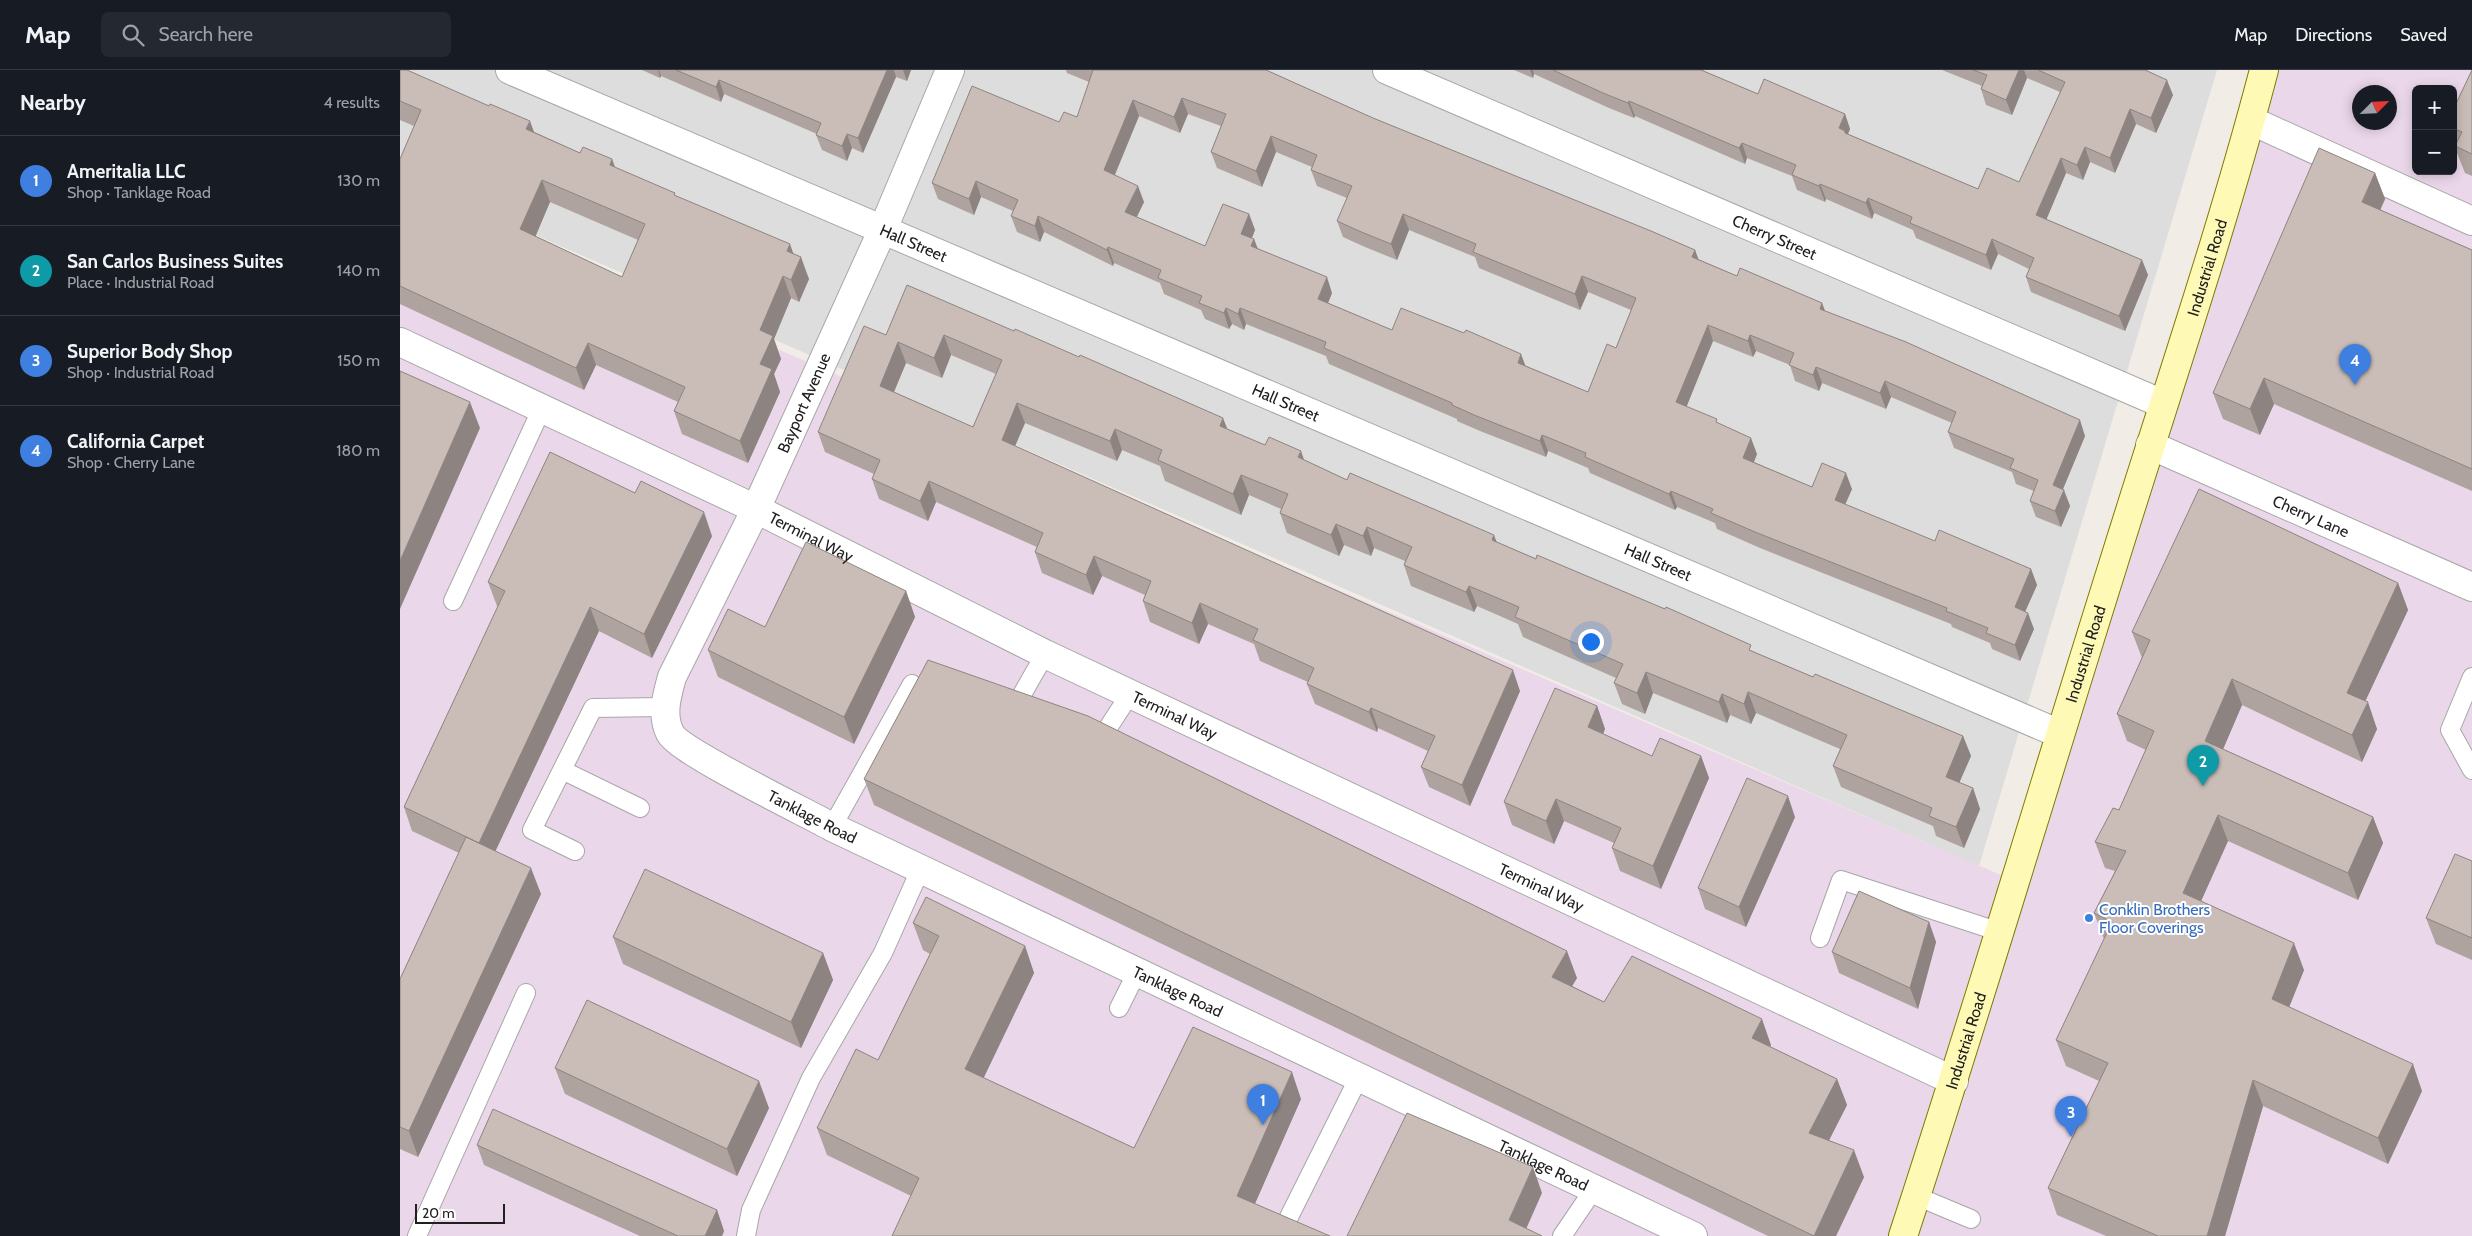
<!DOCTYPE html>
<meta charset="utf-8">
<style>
:root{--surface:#171b24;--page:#242831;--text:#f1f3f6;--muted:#9ea1a6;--line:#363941;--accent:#d93025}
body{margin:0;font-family:Cabin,sans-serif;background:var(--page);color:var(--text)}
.controls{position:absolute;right:15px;top:15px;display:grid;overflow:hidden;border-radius:8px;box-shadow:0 2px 12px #0003}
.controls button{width:45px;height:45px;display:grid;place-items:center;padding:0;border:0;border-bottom:1px solid var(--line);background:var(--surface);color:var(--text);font:25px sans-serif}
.compass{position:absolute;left:1952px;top:15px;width:45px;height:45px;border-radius:50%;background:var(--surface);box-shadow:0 2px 12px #0003;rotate:66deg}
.scale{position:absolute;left:15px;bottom:12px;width:90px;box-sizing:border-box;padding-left:5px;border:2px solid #202020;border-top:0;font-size:14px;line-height:18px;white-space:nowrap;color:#202020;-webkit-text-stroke:4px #fff;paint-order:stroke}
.you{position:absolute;left:1190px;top:571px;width:18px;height:18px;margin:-12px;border:4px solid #fff;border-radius:50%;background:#1a73e8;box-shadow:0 0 0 8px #1a73e833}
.badge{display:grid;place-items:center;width:32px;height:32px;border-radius:50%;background:var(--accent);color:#fff;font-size:16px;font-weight:700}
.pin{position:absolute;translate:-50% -41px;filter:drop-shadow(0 1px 2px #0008)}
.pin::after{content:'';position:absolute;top:26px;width:18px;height:15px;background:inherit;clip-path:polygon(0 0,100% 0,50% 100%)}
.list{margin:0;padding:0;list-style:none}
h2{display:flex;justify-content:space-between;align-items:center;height:65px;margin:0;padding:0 20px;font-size:21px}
h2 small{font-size:16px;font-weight:400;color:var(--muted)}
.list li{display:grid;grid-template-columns:32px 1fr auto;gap:15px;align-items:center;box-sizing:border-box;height:90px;padding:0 20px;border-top:1px solid var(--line)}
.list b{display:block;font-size:19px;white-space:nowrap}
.list p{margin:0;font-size:16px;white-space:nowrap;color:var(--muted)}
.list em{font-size:16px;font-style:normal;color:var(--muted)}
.icon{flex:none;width:28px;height:28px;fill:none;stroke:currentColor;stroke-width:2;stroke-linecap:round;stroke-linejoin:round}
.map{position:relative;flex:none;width:2072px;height:1166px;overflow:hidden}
header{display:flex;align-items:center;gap:30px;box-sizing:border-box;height:70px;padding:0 25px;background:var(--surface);border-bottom:1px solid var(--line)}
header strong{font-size:24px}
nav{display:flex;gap:28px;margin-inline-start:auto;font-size:18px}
.search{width:350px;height:45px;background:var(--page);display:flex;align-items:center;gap:12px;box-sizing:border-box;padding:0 18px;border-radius:8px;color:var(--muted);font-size:19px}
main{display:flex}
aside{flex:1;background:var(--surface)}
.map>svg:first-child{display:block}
</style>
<header>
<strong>Map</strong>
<div class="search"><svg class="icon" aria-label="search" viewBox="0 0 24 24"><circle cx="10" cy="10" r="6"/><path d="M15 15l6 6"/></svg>Search here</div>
<nav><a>Map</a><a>Directions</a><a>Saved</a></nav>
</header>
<main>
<aside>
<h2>Nearby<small>4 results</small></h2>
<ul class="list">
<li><span class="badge" style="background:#3f7fe0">1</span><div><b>Ameritalia LLC</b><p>Shop · Tanklage Road</p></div><em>130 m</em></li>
<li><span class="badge" style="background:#0f9aa8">2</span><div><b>San Carlos Business Suites</b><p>Place · Industrial Road</p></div><em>140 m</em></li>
<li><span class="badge" style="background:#3f7fe0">3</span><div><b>Superior Body Shop</b><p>Shop · Industrial Road</p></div><em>150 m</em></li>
<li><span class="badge" style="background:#3f7fe0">4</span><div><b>California Carpet</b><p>Shop · Cherry Lane</p></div><em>180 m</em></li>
</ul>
</aside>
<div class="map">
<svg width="2072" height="1166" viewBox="0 0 2072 1166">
<rect width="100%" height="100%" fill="#f1ece5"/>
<!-- residential -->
<path fill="#dedddd" d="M0 0H1817L1579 796 0 106Z"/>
<!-- industrial -->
<path fill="#ebd7ea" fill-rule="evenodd" d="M1864 0H2072V1166H0V117L1615 811ZM2016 19H2053V101H2016ZM1960 22H1990V52H1960Z"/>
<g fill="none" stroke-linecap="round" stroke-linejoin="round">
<!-- service casing -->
<g stroke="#a7a7a7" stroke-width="20">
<path id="service" d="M53 531 142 338
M2072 607 2050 660 2072 700
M620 628 645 584
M704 664 730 624
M162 700 240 738
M432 757 512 614
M175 781 132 760 193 638 265 637
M1420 868 1441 810 1600 862
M719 938 737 902
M1516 1126 1571 1149
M889 1147 959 1007
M17 1166 126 923
M346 1166 351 1140 411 1008 483 883 521 798
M1162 1166 1194 1119"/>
</g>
<!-- minor casing -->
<g stroke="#a7a7a7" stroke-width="30">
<g id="minor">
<path id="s1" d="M110 0 1660 664"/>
<path id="s2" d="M550 0 483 159 356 439 272 607C267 625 261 645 270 663 279 681 407 743 432 757L1293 1166"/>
<path id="s3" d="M987 0 1763 334"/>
<path d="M1852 51 2072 151"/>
<path id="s4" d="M0 272 356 439 645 584 1554 1011"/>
<path id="s5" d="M1750 375 2072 517"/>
</g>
</g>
<!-- secondary casing -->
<g stroke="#7e7b00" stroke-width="30">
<g id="secondary">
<path id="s6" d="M1503 1166C1576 944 1642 721 1712 498 1763 333 1820 168 1864 0"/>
</g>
</g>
<!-- service -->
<use href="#service" stroke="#fff" stroke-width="18"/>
<!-- minor -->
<use href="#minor" stroke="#fff" stroke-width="28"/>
<!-- secondary -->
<use href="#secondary" stroke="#fff9b6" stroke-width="28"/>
</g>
<!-- wall -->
<path fill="#aea39e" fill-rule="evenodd" d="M0 0 180 83 212 89 215 97 394 184 409 209 399 232 391 228 374 269 381 289 374 304 380 322 348 393 282 364 274 341 278 332 196 295 184 320 0 234V89L14 56 0 50ZM150 132 238 170 222 207 135 166Z
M242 0H511L507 11 496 7 463 83 452 78 447 91 422 80 416 65 417 64 324 24 321 32 261 6 260 8Z
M666 0H866L973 48 1295 180 1298 189 1337 206 1422 233 1425 241 1685 366 1663 419 1670 436 1661 457 1636 447 1630 431 1634 421 1616 414 1612 402 1554 378 1548 362 1552 353 1491 327 1486 339 1422 313 1419 321 1395 311 1390 295 1356 281 1353 287 1313 271 1286 337 1318 353 1357 384 1354 392 1412 417 1452 419 1445 435 1535 471 1631 499 1637 515 1625 542 1634 559 1620 591 1592 579 1590 573 1552 557 1551 554 1360 478 1317 459 1315 453 1277 437 1275 440 1190 403 1188 398 1148 381 1146 387 1080 361 1057 351V349L929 294 926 286 846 254 844 260 832 254 829 259 805 249 801 240 764 224 760 213 714 193 713 196 644 162 640 172 617 162 611 146 613 141 581 127 574 145 538 129 532 113 659 52 677 47 689 12 667 3ZM788 44 821 56 811 82 817 98 862 117 876 82 912 97 911 100 917 116 947 128 937 151 943 167 965 177 997 190 1009 160 1075 187 1079 198 1180 240 1188 222 1231 240 1216 278 1188 322 1126 296 992 260 928 233 932 223 858 179 854 169 852 168 855 160 849 144 805 176 737 147 744 132 715 105 739 46 780 63Z
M1114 0H1301L1358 24 1445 44 1450 59 1448 64 1578 119 1619 112 1660 22 1627 8 1612 45 1586 35 1581 19 1582 16 1542 0H1745L1773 25 1756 63 1736 54 1715 103 1690 92 1683 110 1666 103 1646 149 1742 190 1748 205 1725 261 1631 222 1626 207 1629 199 1598 184 1591 200 1516 168 1513 160 1474 143 1472 149 1426 129 1425 132 1397 120 1392 106 1347 88 1345 94 1235 46 1234 48 1209 38 1134 4 1133 8Z
M2072 0V106L2065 103 2053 73V40Z
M1975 103 1985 129 1980 140 2072 180V421L1874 334 1860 365 1823 349 1813 323Z
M507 215 827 359 865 375 904 390 947 410 1097 472 1413 607 1563 666 1571 686 1559 713 1573 718 1580 739 1564 778 1536 766 1533 756 1441 717 1433 696 1440 679 1356 643 1351 654 1330 645 1327 653 1253 623 1245 644 1222 634 1214 613 1216 608 1123 567 1118 554 1077 536 1074 542 1011 516 1004 495 1005 491 974 478 971 486 944 475 939 486 887 463 880 443 881 439 849 425 841 445 765 411 760 396 722 380 717 391 625 353 615 376 1120 621 1070 736 1029 717 1021 697 1028 681 978 658 977 662 915 634 907 614 908 612 860 591 854 574 808 554 799 574 750 552 743 531 745 525 702 506 693 525 642 503 635 482 637 477 536 432 528 451 479 429 472 409 474 404 425 382 418 362 486 265ZM551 285 596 304 573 357 494 322 506 293 542 308Z
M312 466 252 588 199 561 95 781 141 824 18 1087 0 1079V909L59 783 12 761 4 737 98 537 97 536 88 512Z
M1998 513 2008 540 1965 631 1977 659 1962 692 1842 635 1823 679 1973 747 1983 773 1958 830 1828 771 1801 831 1904 900 1889 937 2022 1021 1988 1094 1863 1036 1825 1166H1706L1657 1145 1648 1118 1699 1011 1666 996 1656 970 1704 869 1694 843 1715 801 1705 798 1695 772 1719 740 1746 680 1727 671 1717 644 1742 588 1732 562Z
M506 521 515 547 454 674 318 607 308 580Z
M1197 636 1205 659 1203 664 1252 686H1301L1309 708 1261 819 1220 801 1212 778 1214 773 1164 751 1154 774 1112 755 1104 732Z
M464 709 1177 908 1172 916 1204 932 1371 975 1370 977 1437 1009 1447 1035 1429 1070 1464 1107 1436 1166H1368L474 735Z
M1395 747 1346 857 1305 839 1298 818Z
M2072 791V890L2036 874 2026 848Z
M1529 852 1536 872 1518 939 1439 903 1432 882Z
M513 853 625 876 634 903 583 1008 734 1078 901 1029 855 1133 511 1126 427 1085 417 1058 478 990 530 884 523 880Z
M213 867 423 883 433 910 401 978 223 894Z
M155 998 369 1038 337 1106 165 1024Z
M77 1075 317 1140 324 1161 322 1166H240L84 1095Z"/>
<!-- shaded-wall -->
<path fill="#8d8481" d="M258 0H259L261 6 260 8Z
M487 0H494L496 7 463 83 458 68Z
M503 0H511L507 11Z
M1130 0H1133L1134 4 1133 8Z
M1619 0H1624L1627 8 1612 45 1606 30Z
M319 10 324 24 321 32 316 17Z
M1767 10 1773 25 1756 63 1751 48Z
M782 28 788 44 780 63 774 47Z
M733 30 739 46 710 116 704 100Z
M1229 31 1235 46 1234 48 1228 33Z
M1730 39 1736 54 1715 103 1710 88Z
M1445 44 1450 59 1447 66 1439 58Z
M130 51 138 73 126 59Z
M447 64 452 78 447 91 442 76Z
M871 66 876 82 862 117 856 101Z
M1342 73 1347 88 1345 94 1339 78Z
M1685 77 1690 92 1683 110 1677 95Z
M1661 88 1666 103 1642 160 1636 145Z
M212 89 220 111 210 95Z
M1975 103 1985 129 1972 159 1962 132Z
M142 110 150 132 129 182 120 159Z
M576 111 581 127 574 145 569 129Z
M1420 114 1426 129 1425 132 1419 116Z
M738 116 744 132 731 158 725 142Z
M1468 128 1474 143 1472 149 1466 133Z
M849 144 855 160 847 180 841 164Z
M1003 144 1009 160 997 190 991 174Z
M638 146 644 162 640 172 635 156Z
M854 169 860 185 851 176Z
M1592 169 1598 184 1591 200 1586 185Z
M390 174 397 194 401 187 409 209 399 232 391 210 387 181Z
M708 177 714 193 713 196 707 180Z
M1295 180 1301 196 1292 187Z
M1742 190 1748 205 1725 261 1719 246Z
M383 206 391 228 374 269 381 289 374 304 380 322 348 393 340 371 360 294V260Z
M1182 206 1188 222 1180 240 1175 224Z
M927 207 932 223 923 245 918 229Z
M1422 233 1428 249 1420 239Z
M826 238 832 254 829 259 824 243Z
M840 238 846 254 844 260 838 244Z
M1308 255 1313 271 1282 348 1276 332Z
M544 265 551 285 542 308 534 288Z
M1350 265 1356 281 1353 287 1348 271Z
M498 272 506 293 488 336 480 316Z
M188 273 196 295 184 320 176 298Z
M1121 284 1127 300 1118 293Z
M1416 297 1422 313 1419 321 1413 305Z
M1864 308 1874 334 1860 365 1850 339Z
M1485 311 1491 327 1486 339 1480 323Z
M70 332 80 358 0 539V491Z
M617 333 625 353 609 390 602 370Z
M823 348 831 368 820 356Z
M1680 350 1685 366 1658 431 1653 415Z
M715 359 722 380 717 391 710 371Z
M1142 365 1148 381 1146 387 1140 371Z
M1351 368 1357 384 1349 404 1343 388Z
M901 381 908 401 898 387Z
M1446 403 1452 419 1440 446 1435 430Z
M841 405 849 425 841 445 833 424Z
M529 411 536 432 528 451 520 431Z
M1664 420 1670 436 1661 457 1655 441Z
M1271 421 1277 437 1275 440 1269 424Z
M304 442 312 466 252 588 244 564Z
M936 454 944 475 939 486 931 465Z
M967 457 974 478 971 486 963 466Z
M1094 465 1102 486 1092 470Z
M694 486 702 506 693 525 686 505Z
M1631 499 1637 515 1620 553 1615 537Z
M1998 513 2008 540 1957 649 1947 623Z
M1069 516 1077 536 1074 542 1066 522Z
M506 521 515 547 454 674 444 647Z
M800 533 808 554 799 574 792 553Z
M190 537 199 561 88 797 79 773Z
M1628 543 1634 559 1620 591 1615 575Z
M1113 600 1120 621 1070 736 1062 715Z
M1246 602 1253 623 1245 644 1237 623Z
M1832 609 1842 635 1815 698 1805 671Z
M1348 622 1356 643 1351 654 1344 634Z
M1322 624 1330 645 1327 653 1319 632Z
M1968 632 1977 659 1962 692 1952 665Z
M1197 636 1205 659 1196 680 1188 657Z
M971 638 978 658 977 662 969 642Z
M1563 666 1571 686 1553 727 1546 707Z
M1301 686 1309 708 1261 819 1253 796Z
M1573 718 1580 739 1564 778 1556 757Z
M1388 726 1395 747 1346 857 1339 837Z
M1156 729 1164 751 1154 774 1146 751Z
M1818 745 1828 771 1793 849 1783 823Z
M1973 747 1983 773 1958 830 1948 803Z
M131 798 141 824 18 1087 9 1061Z
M1529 852 1536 872 1518 939 1510 918Z
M1894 873 1904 900 1882 955 1872 929Z
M625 876 634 903 575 1026 565 999Z
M1167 881 1177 908 1162 933 1152 907Z
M423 883 433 910 401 978 391 952Z
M1362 949 1371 975 1361 995 1352 968Z
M2013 994 2022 1021 1988 1094 1978 1068Z
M892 1002 901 1029 847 1152 837 1126Z
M1437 1009 1447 1035 1419 1090 1409 1063Z
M1853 1010 1863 1036 1825 1166H1807Z
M359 1011 369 1038 337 1106 327 1079Z
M1454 1080 1464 1107 1436 1166H1414Z
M1133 1097 1142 1123 1123 1166 1109 1150Z
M317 1140 324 1161 322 1166H305Z"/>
<!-- building -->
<path fill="#cabdb8" stroke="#8d8481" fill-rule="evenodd" d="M0 0H7L89 36 90 34 130 51 126 59 180 83 183 77 212 89 210 95 275 123 274 125 390 174 387 181 401 187 391 210 383 206 360 260 373 266 360 294 372 299 340 371 274 341 285 317 188 273 176 298 0 216V89L21 40 0 31ZM142 110 245 154 222 207 120 159Z
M276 0H487L458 68 447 64 442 76 416 65 421 53 319 10 316 17Z
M693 0H866L973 48 1251 161 1295 180 1292 187 1337 206 1340 198 1422 233 1420 239 1506 272 1680 350 1653 415 1664 420 1655 441 1630 431 1638 410 1610 398 1614 389 1548 362 1556 342 1485 311 1480 323 1416 297 1413 305 1389 295 1394 283 1350 265 1348 271 1308 255 1276 332 1317 349 1316 352 1351 368 1343 388 1412 417 1422 393 1446 403 1435 430 1535 471 1539 460 1631 499 1615 537 1628 543 1615 575 1586 563 1588 558 1546 541 1547 538 1355 462 1311 443 1313 439 1271 421 1269 424 1185 387 1186 383 1142 365 1140 371 1074 345 1052 335V333L924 278 926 272 840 238 838 244 826 238 824 243 799 233 802 226 758 208 761 200 708 177 707 180 638 146 635 156 611 146 618 130 576 111 569 129 532 113 572 16 659 52 664 42 677 47ZM782 28 826 44 811 82 856 101 871 66 917 85 911 100 952 116 937 151 959 161 991 174 1003 144 1076 174 1073 182 1175 224 1182 206 1236 228 1216 278 1207 274 1188 322 1118 293 1121 284 1066 260 1064 263 1001 238 992 260 918 229 927 207 851 176 854 169 841 164 849 144 823 134 805 176 725 142 738 116 704 100 733 30 774 47Z
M1153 0H1301L1358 24 1364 9 1445 44 1439 58 1445 61V63L1578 119 1587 98 1619 112 1665 12 1638 0H1745L1767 10 1751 48 1730 39 1710 88 1685 77 1677 95 1661 88 1636 145 1742 190 1719 246 1626 207 1634 188 1592 169 1586 185 1510 153 1512 147 1468 128 1466 133 1420 114 1419 116 1392 105 1396 95 1342 73 1339 78 1229 31 1228 33 1203 23Z
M1573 0H1619L1606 30 1581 19 1587 5Z
M2072 0V84L2055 76 2062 62 2053 58V40Z
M1919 78 1975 103 1962 132 2072 180V399L1864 308 1850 339 1813 323Z
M507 215 614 261 615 259 679 287 680 285 823 348 820 356 865 375 869 367 901 381 898 387 947 410 950 403 1094 465 1092 470 1136 489 1137 485 1265 539 1266 537 1351 575 1349 580 1413 607 1415 604 1563 666 1546 707 1573 718 1556 757 1529 746 1532 738 1433 696 1447 665 1348 622 1344 634 1322 624 1319 632 1246 602 1237 623 1214 613 1223 594 1115 547 1119 537 1069 516 1066 522 1004 495 1012 477 967 457 963 466 936 454 931 465 880 443 888 424 841 405 833 424 758 390 762 380 715 359 710 371 617 333 602 370 1113 600 1062 715 1021 697 1035 666 971 638 969 642 907 614 914 598 853 570 858 559 800 533 792 553 743 531 751 511 694 486 686 505 635 482 643 463 529 411 520 431 472 409 480 390 418 362 464 256 486 265ZM544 265 602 290 573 357 480 316 498 272 534 288Z
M0 301 70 332 0 491Z
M150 382 235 423 241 411 304 442 244 564 190 537 79 773 4 737 105 521 88 512Z
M1799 419 1998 513 1947 623 1968 632 1952 665 1832 609 1805 671 1973 747 1948 803 1818 745 1783 823 1894 873 1872 929 2013 994 1978 1068 1853 1010 1807 1166H1758L1648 1118 1708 993 1656 970 1712 852 1694 843 1726 781 1695 772 1713 738 1719 740 1754 661 1717 644 1750 570 1732 562Z
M406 472 506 521 444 647 308 580 328 539 365 557Z
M528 590 688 646 1167 881 1152 907 1204 932 1232 886 1362 949 1352 968 1437 1009 1409 1063 1454 1080 1414 1166 464 709Z
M1155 618 1197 636 1188 657 1252 686 1260 668 1301 686 1253 796 1212 778 1221 758 1156 729 1146 751 1104 732Z
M1347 708 1388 726 1339 837 1298 818Z
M66 767 131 798 9 1061 0 1057V909Z
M2055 784 2072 791V868L2026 848Z
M245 799 423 883 391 952 213 867Z
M1459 821 1529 852 1510 918 1432 882Z
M526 827 625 876 565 999 734 1078 793 957 892 1002 837 1126 930 1166H492L519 1108 417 1058 456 979 478 990 539 866 513 853Z
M187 930 359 1011 327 1079 155 998Z
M93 1039 317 1140 305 1166H278L77 1075Z
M1007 1043 1133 1097 1109 1150 1142 1166H947Z"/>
<!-- markers -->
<circle fill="#3f7fe0" stroke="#fff" stroke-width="2" cx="1689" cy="848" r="5"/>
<g text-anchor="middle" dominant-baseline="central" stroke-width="4" stroke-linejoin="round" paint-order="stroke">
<!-- street labels -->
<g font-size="16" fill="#202020" stroke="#fff">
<text stroke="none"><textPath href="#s3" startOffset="422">Cherry Street</textPath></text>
<text stroke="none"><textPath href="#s1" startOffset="439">Hall Street</textPath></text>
<text stroke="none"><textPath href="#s6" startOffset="1015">Industrial Road</textPath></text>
<text stroke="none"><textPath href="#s1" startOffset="844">Hall Street</textPath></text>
<text transform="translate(404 333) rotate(-66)">Bayport Avenue</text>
<text stroke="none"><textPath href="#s5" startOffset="176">Cherry Lane</textPath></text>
<text stroke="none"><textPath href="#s4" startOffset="455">Terminal Way</textPath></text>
<text stroke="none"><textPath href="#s1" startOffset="1249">Hall Street</textPath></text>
<text stroke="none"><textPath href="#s6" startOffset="610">Industrial Road</textPath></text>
<text stroke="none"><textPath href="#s4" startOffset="860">Terminal Way</textPath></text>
<text stroke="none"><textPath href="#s2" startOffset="891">Tanklage Road</textPath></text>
<text stroke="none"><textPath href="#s4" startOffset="1265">Terminal Way</textPath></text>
<text stroke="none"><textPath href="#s2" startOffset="1296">Tanklage Road</textPath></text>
<text stroke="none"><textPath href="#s6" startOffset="205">Industrial Road</textPath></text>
<text stroke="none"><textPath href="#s2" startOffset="1701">Tanklage Road</textPath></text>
</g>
<!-- shop labels -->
<g font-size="16" fill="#366cbe" stroke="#fff" text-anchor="start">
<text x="1699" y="839">Conklin Brothers<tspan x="1699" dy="18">Floor Coverings</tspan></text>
</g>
</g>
</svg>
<div class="controls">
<button>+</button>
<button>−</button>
</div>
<svg class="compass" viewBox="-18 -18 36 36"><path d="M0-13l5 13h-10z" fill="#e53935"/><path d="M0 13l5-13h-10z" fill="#9ea1a6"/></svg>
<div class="scale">20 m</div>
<div class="you"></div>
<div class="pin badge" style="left:863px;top:1055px;background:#3f7fe0">1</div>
<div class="pin badge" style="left:1803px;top:716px;background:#0f9aa8">2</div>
<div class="pin badge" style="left:1671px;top:1067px;background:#3f7fe0">3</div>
<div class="pin badge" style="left:1955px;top:315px;background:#3f7fe0">4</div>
</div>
</main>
